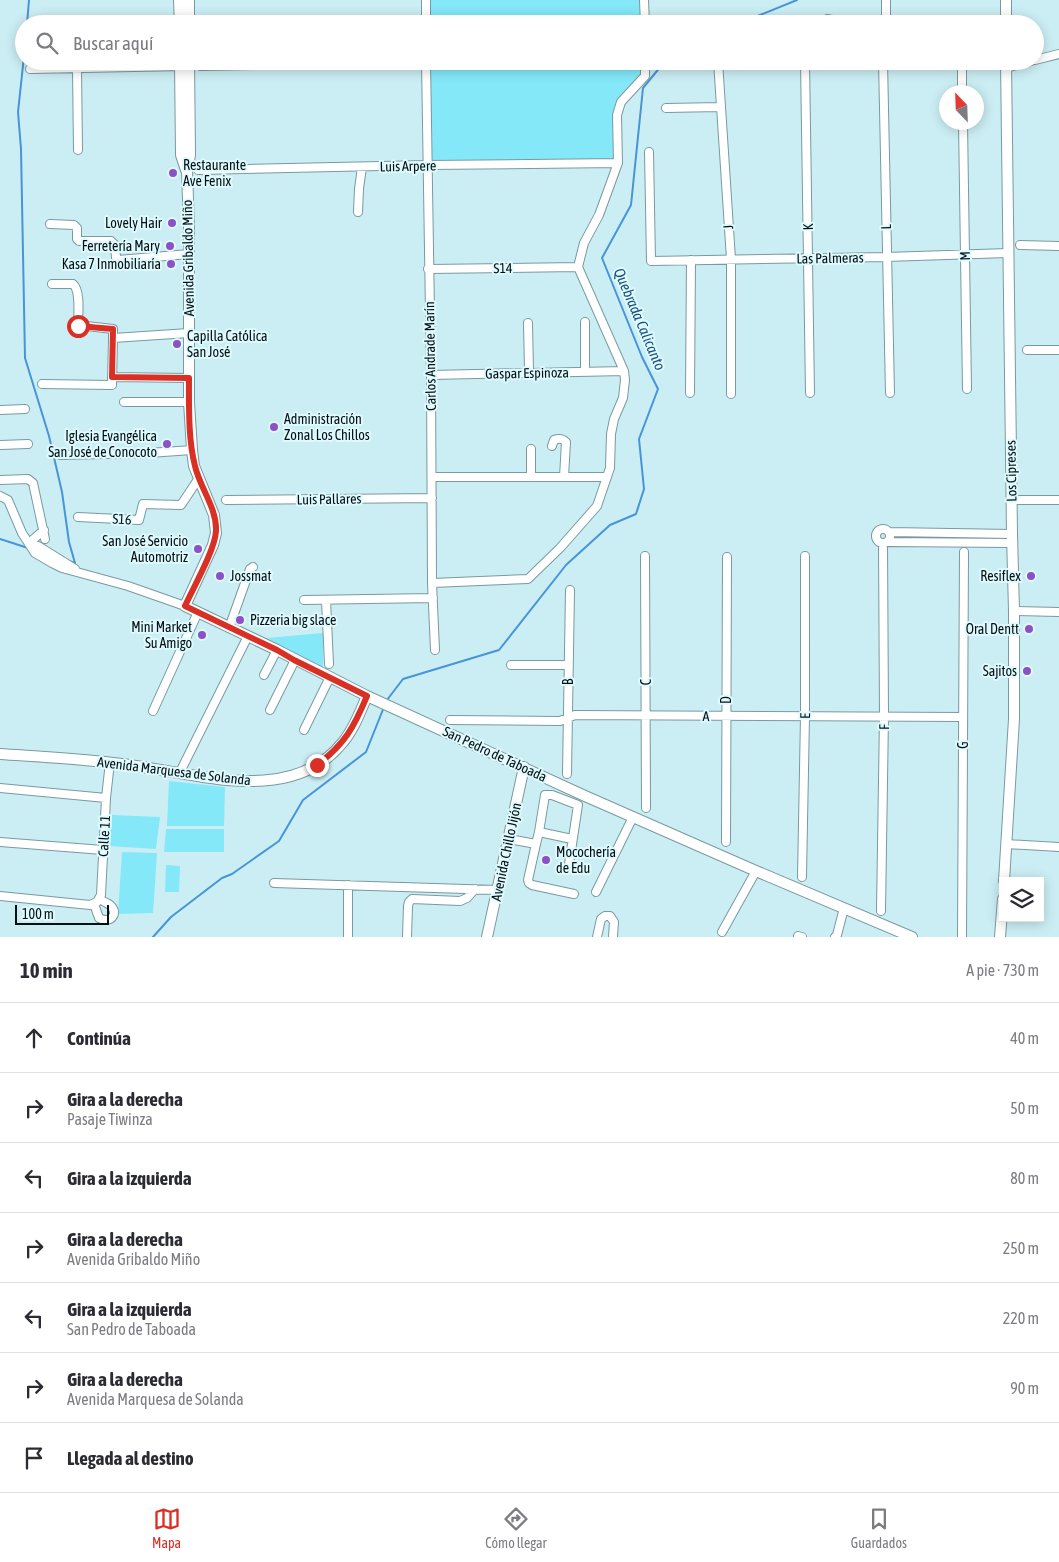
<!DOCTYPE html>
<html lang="es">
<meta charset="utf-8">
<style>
:root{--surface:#fff;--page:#f2f2f3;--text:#2b2b33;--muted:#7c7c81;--line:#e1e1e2;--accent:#d93025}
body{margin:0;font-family:"Asap Condensed",sans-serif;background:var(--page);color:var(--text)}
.controls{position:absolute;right:15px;bottom:15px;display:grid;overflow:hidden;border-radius:0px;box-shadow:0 2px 12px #0003}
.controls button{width:45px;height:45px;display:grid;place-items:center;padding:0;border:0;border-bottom:1px solid var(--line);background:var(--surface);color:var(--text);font:25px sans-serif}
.compass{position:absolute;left:939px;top:85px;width:45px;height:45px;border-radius:50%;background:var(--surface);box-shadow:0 2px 12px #0003;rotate:337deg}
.scale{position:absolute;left:15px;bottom:12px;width:94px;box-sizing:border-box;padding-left:5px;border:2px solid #040f11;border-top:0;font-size:14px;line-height:18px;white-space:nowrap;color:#040f11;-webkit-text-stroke:4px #defaff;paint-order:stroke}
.stop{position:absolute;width:15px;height:15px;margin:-11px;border:4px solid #d93025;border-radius:50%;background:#fff}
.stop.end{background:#d93025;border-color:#fff;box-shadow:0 1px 5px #0008}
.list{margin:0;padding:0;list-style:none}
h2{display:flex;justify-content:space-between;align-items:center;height:65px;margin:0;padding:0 20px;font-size:21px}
h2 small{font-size:16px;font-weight:400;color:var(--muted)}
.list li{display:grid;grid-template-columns:32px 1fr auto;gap:15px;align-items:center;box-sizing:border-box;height:70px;padding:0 20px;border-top:1px solid var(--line)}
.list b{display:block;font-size:19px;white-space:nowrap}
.list p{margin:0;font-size:16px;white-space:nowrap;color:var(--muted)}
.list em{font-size:16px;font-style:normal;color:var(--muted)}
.icon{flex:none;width:28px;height:28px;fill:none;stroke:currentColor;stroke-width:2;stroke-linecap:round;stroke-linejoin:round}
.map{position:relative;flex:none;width:1059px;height:937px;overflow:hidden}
.search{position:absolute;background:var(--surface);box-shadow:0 2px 12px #0003;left:15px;right:15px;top:15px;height:55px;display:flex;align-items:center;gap:12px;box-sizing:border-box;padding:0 18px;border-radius:28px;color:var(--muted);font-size:19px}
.sheet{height:555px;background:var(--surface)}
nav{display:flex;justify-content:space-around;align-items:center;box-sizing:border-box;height:70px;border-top:1px solid var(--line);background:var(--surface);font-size:14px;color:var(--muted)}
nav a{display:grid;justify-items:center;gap:2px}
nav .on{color:var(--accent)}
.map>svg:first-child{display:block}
</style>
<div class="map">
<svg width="1059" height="937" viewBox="0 0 1059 937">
<rect width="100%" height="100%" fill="#cbeef4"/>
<!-- green -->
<path fill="#84e8f9" d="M426 0H644L645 24H426Z
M426 61H645V76L621 102 618 163 427 165Z
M323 633V669L267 638Z
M169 781 225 787 224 826H167Z
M112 815 160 817 156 849 108 846Z
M166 829H224V852H164Z
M122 852 157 853 153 913 118 914Z
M166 865 180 866 179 892H165Z"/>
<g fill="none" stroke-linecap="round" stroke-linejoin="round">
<!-- stream -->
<path stroke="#4794d8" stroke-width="2" d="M27 24 29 0
M738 24 797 0
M24 56 18 112 21 149 25 358 49 436 62 492 69 542 75 563 69 561
M0 539 28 548
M387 700 403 679 499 650 566 565 610 525 636 514 644 489 639 439 658 389 642 357 602 258 631 205 643 88 661 66 669 61
M153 937 171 917 222 878 232 874 279 841 303 800 366 752 384 707"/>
<!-- minor casing -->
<g stroke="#799a9f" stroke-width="10">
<path id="minor" d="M426 0V24
M644 0 645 24
M886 0V24
M827 19 854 24
M1035 60 1059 54
M426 61 431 375 432 583 435 650
M718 61 731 259V394
M805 61 810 393
M883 61 890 393
M962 61V92
M200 66 426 62
M77 68 78 150
M1006 68 1031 61
M30 69 185 66
M666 108 720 107
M963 122 967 389
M649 152 651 261 886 257 1008 253
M198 170 427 165 618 163
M358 212 359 189 362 167
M50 224 74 225 77 228V239L79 241H111L115 245 116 258 118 260 189 254
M1020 245 1059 246
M428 269 578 267
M52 284H73C81 291 78 315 78 325L113 329V338
M528 323 529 372
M1027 350H1059
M585 371V322
M431 375 624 371
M112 377 189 378
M42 384 112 385 113 338 189 333
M690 393 691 260
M124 402H189
M0 410 25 409
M0 445 28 444
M552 446 554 440C559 438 562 438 566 442L564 477
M60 455 149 453 192 450
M432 477H607
M531 477V449
M0 480 28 479 33 483 45 539
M0 496 8 500 22 533 35 553 52 563 62 568 128 586 185 606
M226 500 432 498
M1011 500H1059
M78 517 139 520 143 504 181 505 199 478
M876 536a7 7 0 1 1 14 0a7 7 0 1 1-14 0Z
M890 532 1012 534
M888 542 1012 543
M29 543 38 546 75 569
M29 543 44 530
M645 556 646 808
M432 583 528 579 560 548 597 506 610 468 611 434 614 419 623 398 625 380 624 371 578 267 584 243 599 215 618 163 617 115 621 102 645 76V61
M304 600 433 598
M326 600 329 664
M1014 611 1059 612
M229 628 250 569 253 567
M511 665H568
M264 675 277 650
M270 710 295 660
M153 711 198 612
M450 720 560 721 575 715 963 717
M304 730 330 677
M180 772 248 636
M567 774 570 590
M0 788 106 798
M539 832 545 795H552L578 805 569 864
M509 839 536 844 539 832 572 839
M0 842 103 850
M726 842 727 557
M536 844 528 880 529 883 532 885 574 894
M1006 844 1059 847
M802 877 805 716V556
M274 883 498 890
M596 892 633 817
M0 896 90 905 97 902 101 895 106 798 110 762
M94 904 99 918C110 924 120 914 110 905 107 903 103 901 99 899
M881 911 884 716 883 544
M722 932 756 871
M798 936 802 937
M348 937V885
M407 937 408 906 409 902 412 899 460 901 467 898 475 889
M597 937 601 919 605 916H610L614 922 613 937
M835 937 837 935 844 908
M962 937 964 552"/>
</g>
<!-- tertiary casing -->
<g stroke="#799a9f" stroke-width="12">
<path id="tertiary" d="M179 0 180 24
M189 0V24
M1006 0V24
M180 61 181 155 186 170
M189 61 190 155 187 171 189 228V402L192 450 194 466 214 515 216 533 213 545 185 606 277 650 367 696 585 796 756 871 912 937
M0 754C45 757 91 759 136 766 203 775 293 805 343 742 354 729 360 712 367 696
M1004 881 1014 719V611L1012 534 1006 61
M487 937 524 767
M1000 937 1003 899"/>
</g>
<!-- minor -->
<use href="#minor" stroke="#fff" stroke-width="8"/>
<!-- tertiary -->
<use href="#tertiary" stroke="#fff" stroke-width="10"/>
</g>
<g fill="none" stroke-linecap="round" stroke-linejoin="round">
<!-- route -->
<path stroke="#d93025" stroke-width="6" d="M78 326 113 329 112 377 189 378C189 405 188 439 195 466 200 488 217 508 216 531 215 550 193 588 185 606L277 650 294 660 367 696C354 727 345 744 317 765"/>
</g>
<!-- markers -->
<g fill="#8c50c7" stroke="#defaff" stroke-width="2">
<circle cx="173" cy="173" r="5"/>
<circle cx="172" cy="223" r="5"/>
<circle cx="170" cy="246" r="5"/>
<circle cx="171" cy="264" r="5"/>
<circle cx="177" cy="344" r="5"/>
<circle cx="274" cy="427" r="5"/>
<circle cx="167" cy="444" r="5"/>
<circle cx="198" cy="549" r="5"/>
<circle cx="220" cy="576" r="5"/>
<circle cx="1031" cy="576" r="5"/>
<circle cx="240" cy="620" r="5"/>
<circle cx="1029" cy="629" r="5"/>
<circle cx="202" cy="635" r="5"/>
<circle cx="1027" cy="671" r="5"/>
<circle cx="546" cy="860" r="5"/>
</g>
<g text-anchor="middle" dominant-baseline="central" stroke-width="4" stroke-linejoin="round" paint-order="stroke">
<!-- poi labels -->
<g font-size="14" fill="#040f11" stroke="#defaff" text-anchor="end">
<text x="183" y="165" text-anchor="start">Restaurante<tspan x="183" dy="16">Ave Fenix</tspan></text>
<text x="162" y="223">Lovely Hair</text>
<text x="160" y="246">Ferretería Mary</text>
<text x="161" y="264">Kasa 7 Inmobiliaría</text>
<text x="187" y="336" text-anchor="start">Capilla Católica<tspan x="187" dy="16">San José</tspan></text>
<text x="284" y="419" text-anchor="start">Administración<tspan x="284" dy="16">Zonal Los Chillos</tspan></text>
<text x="157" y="436">Iglesia Evangélica<tspan x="157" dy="16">San José de Conocoto</tspan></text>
<text x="188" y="541">San José Servicio<tspan x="188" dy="16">Automotriz</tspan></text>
<text x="230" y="576" text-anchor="start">Jossmat</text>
<text x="1021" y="576">Resiflex</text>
<text x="250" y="620" text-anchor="start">Pizzeria big slace</text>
<text x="192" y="627">Mini Market<tspan x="192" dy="16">Su Amigo</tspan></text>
<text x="1019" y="629">Oral Dentt</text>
<text x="1017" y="671">Sajitos</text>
<text x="556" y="852" text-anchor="start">Mocochería<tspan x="556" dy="16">de Edu</tspan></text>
</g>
<!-- street labels -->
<g font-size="14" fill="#040f11" stroke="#defaff">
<text transform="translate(408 166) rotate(-1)">Luis Arpere</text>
<text transform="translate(728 227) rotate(-94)">J</text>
<text transform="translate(808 227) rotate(-91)">K</text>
<text transform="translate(886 227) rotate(-91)">L</text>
<text transform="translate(965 256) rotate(-91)">M</text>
<text transform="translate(188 258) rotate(-91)">Avenida Gribaldo Miño</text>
<text transform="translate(830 258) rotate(-1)">Las Palmeras</text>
<text transform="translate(503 268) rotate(-1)">S14</text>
<text transform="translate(430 356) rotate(-91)">Carlos Andrade Marín</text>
<text transform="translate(527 373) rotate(-1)">Gaspar Espinoza</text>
<text transform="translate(1011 471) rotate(-91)">Los Cipreses</text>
<text transform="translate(329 499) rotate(-1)">Luis Pallares</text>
<text transform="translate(122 519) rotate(3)">S16</text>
<text transform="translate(568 682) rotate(-90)">B</text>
<text transform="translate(646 682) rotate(-90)">C</text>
<text transform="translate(726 700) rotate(-90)">D</text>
<text transform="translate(706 716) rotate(1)">A</text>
<text transform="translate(805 716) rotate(-89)">E</text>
<text transform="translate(884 727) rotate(-89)">F</text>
<text transform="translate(963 745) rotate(-90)">G</text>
<text transform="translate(495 754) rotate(25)">San Pedro de Taboada</text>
<text transform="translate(174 771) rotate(7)">Avenida Marquesa de Solanda</text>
<text transform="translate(104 836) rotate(-87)">Calle 11</text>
<text transform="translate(506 852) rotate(-78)">Avenida Chillo Jijón</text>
</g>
<!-- water labels -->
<g font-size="15" font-style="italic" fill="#1b517f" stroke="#defaff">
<text transform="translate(640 319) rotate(67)">Quebrada Calicanto</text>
</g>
</g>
</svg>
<div class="controls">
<button><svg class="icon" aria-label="layers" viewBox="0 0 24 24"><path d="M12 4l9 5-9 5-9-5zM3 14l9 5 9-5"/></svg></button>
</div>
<svg class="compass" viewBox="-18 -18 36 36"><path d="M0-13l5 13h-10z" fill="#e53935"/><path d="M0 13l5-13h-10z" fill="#7c7c81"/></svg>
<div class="scale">100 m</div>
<div class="stop" style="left:78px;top:326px"></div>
<div class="stop end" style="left:317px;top:765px"></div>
<div class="search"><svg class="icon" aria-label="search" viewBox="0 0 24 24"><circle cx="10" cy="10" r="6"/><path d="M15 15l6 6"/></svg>Buscar aquí</div>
</div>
<section class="sheet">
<h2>10 min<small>A pie · 730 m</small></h2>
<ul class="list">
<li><svg class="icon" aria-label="ahead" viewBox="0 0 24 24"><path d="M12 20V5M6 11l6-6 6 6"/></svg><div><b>Continúa</b></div><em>40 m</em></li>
<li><svg class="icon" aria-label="right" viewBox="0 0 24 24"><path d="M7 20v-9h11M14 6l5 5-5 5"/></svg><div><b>Gira a la derecha</b><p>Pasaje Tiwinza</p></div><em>50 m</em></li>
<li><svg class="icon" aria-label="left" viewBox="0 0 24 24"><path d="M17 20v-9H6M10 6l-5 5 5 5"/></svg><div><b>Gira a la izquierda</b></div><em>80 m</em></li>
<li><svg class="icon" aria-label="right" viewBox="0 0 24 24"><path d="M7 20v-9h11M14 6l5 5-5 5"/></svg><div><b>Gira a la derecha</b><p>Avenida Gribaldo Miño</p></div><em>250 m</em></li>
<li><svg class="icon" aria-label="left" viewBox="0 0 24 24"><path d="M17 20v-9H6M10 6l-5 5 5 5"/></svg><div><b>Gira a la izquierda</b><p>San Pedro de Taboada</p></div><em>220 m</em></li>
<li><svg class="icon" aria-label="right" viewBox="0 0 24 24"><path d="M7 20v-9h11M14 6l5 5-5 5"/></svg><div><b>Gira a la derecha</b><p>Avenida Marquesa de Solanda</p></div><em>90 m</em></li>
<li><svg class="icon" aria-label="arrive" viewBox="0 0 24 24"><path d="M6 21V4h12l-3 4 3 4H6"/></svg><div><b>Llegada al destino</b></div></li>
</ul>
</section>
<nav>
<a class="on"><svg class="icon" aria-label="map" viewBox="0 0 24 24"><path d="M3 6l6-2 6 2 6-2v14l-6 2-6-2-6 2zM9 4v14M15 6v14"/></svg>Mapa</a>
<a><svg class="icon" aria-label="directions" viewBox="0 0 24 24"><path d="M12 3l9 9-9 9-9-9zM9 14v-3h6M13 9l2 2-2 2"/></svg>Cómo llegar</a>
<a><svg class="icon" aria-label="saved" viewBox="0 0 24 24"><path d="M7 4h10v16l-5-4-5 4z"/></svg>Guardados</a>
</nav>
